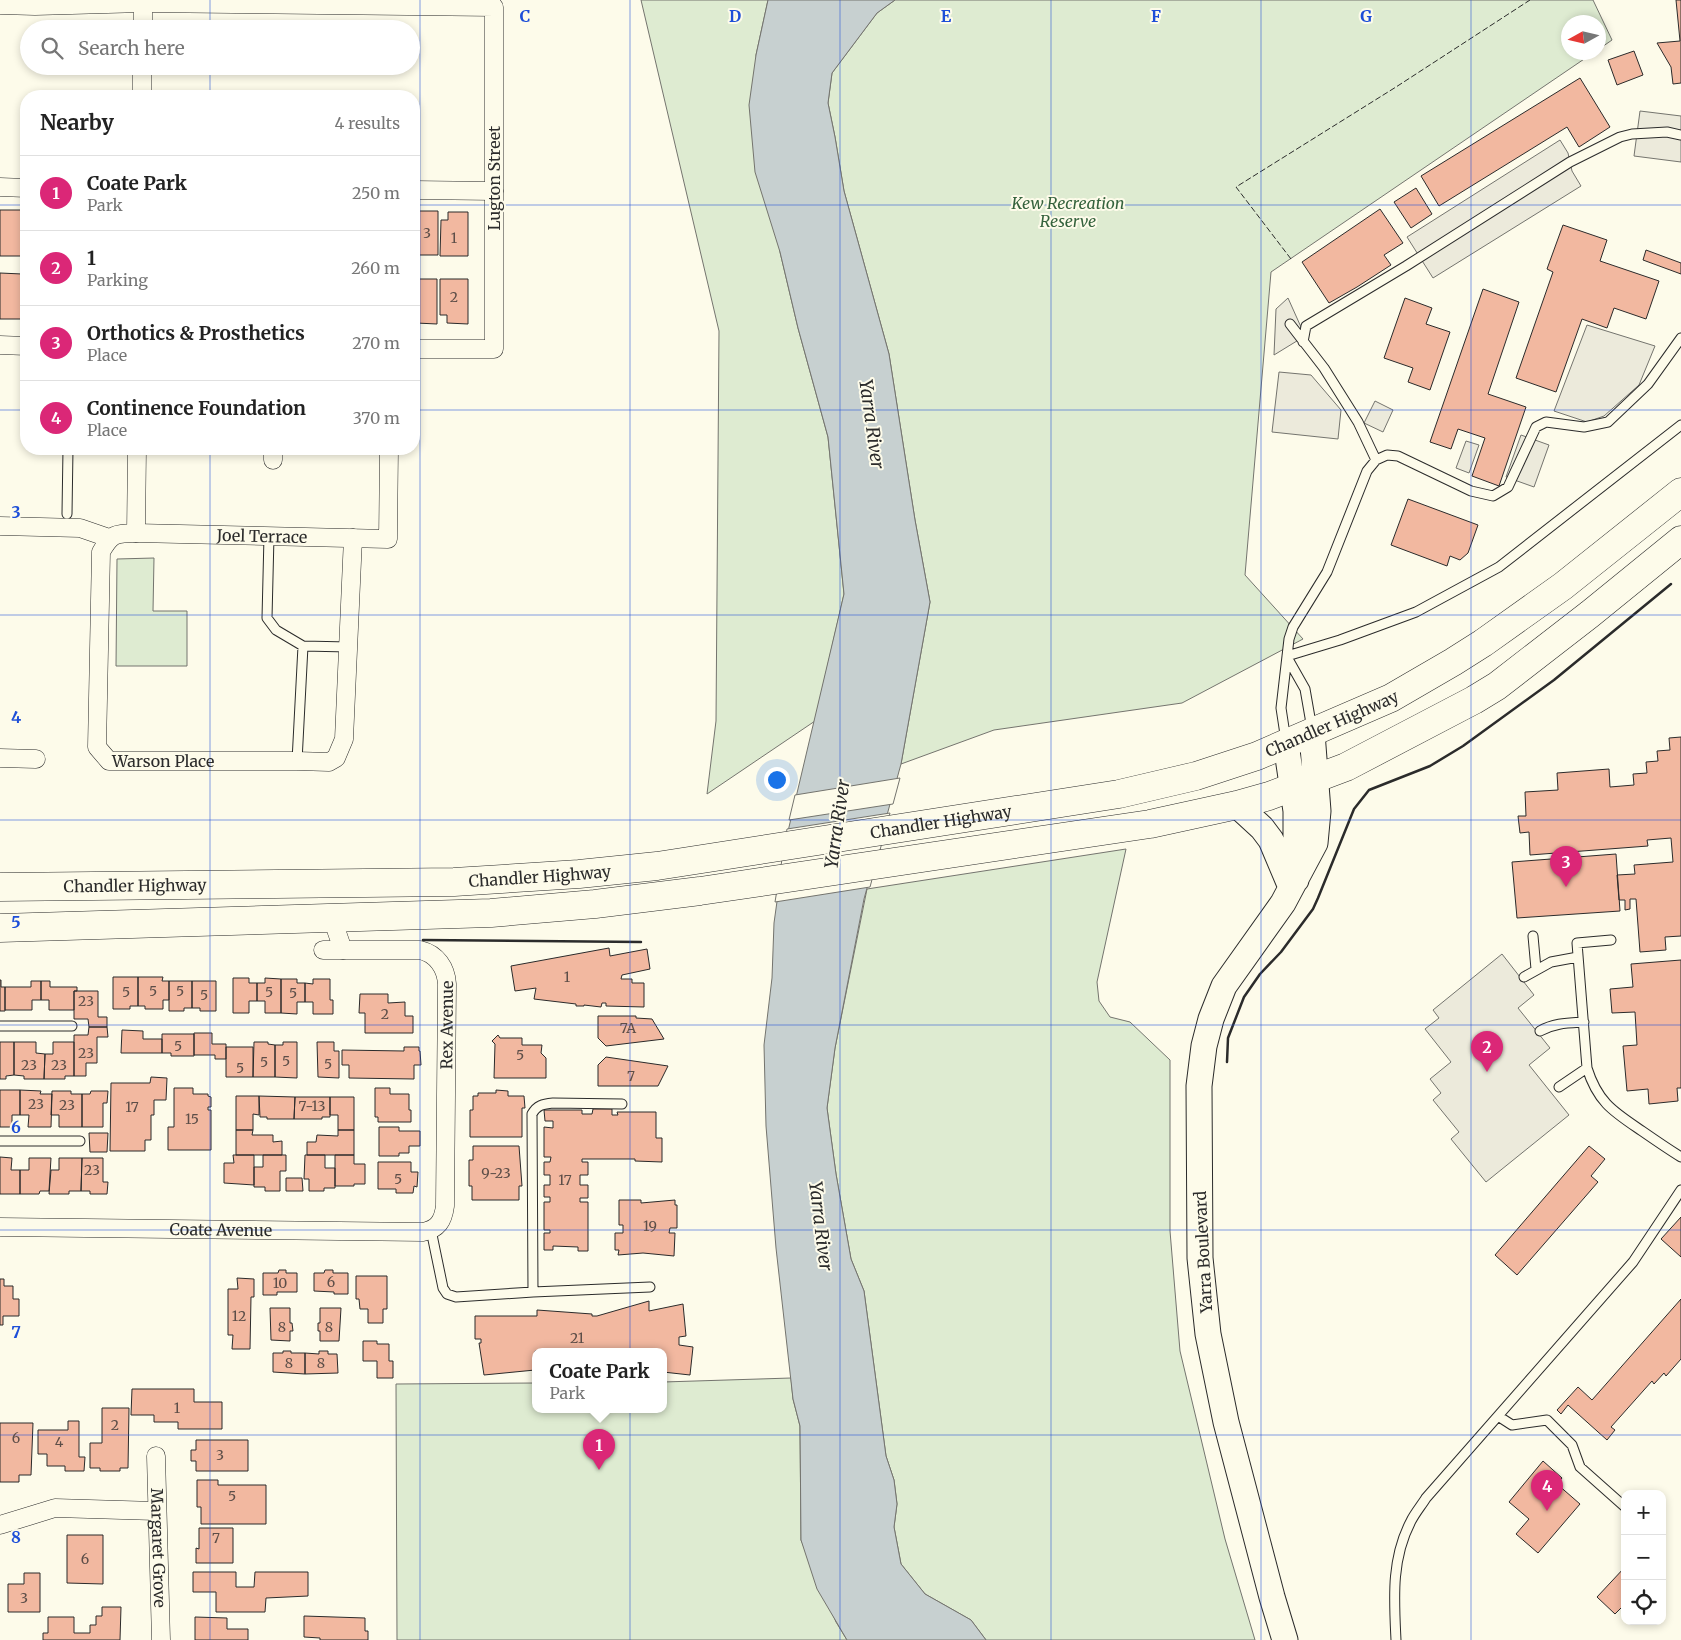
<!DOCTYPE html>
<meta charset="utf-8">
<style>
:root{--surface:#fff;--page:#f2f2f2;--text:#222;--muted:#767676;--line:#e0e0e0;--accent:#db2777}
body{margin:0;font-family:Merriweather,serif;background:var(--page);color:var(--text)}
.controls{position:absolute;right:15px;bottom:15px;display:grid;overflow:hidden;border-radius:10px;box-shadow:0 2px 8px #0003}
.controls button{width:45px;height:45px;display:grid;place-items:center;padding:0;border:0;border-bottom:1px solid var(--line);background:var(--surface);color:var(--text);font:25px sans-serif}
.compass{position:absolute;left:1561px;top:15px;width:45px;height:45px;border-radius:50%;background:var(--surface);box-shadow:0 2px 8px #0003;rotate:262deg}
.you{position:absolute;left:776px;top:779px;width:18px;height:18px;margin:-12px;border:4px solid #fff;border-radius:50%;background:#1a73e8;box-shadow:0 0 0 8px #1a73e833}
.badge{display:grid;place-items:center;width:32px;height:32px;border-radius:50%;background:var(--accent);color:#fff;font-size:16px;font-weight:700}
.pin{position:absolute;translate:-50% -41px;filter:drop-shadow(0 1px 2px #0008)}
.pin::after{content:'';position:absolute;top:26px;width:18px;height:15px;background:inherit;clip-path:polygon(0 0,100% 0,50% 100%)}
.popup{position:absolute;left:532px;top:1348px;width:135px;height:65px;box-sizing:border-box;display:grid;place-content:center;border-radius:10px;background:var(--surface);filter:drop-shadow(0 1px 4px #0005);font-size:16px;white-space:nowrap;color:var(--muted)}
.popup b{font-size:19px;color:var(--text)}
.popup::after{content:'';position:absolute;left:50%;top:100%;margin-left:-10px;border:10px solid transparent;border-top-color:var(--surface)}
.list{margin:0;padding:0;list-style:none}
h2{display:flex;justify-content:space-between;align-items:center;height:65px;margin:0;padding:0 20px;font-size:21px}
h2 small{font-size:16px;font-weight:400;color:var(--muted)}
.list li{display:grid;grid-template-columns:32px 1fr auto;gap:15px;align-items:center;box-sizing:border-box;height:75px;padding:0 20px;border-top:1px solid var(--line)}
.list b{display:block;font-size:19px;white-space:nowrap}
.list p{margin:0;font-size:16px;white-space:nowrap;color:var(--muted)}
.list em{font-size:16px;font-style:normal;color:var(--muted)}
.icon{flex:none;width:28px;height:28px;fill:none;stroke:currentColor;stroke-width:2;stroke-linecap:round;stroke-linejoin:round}
.map{position:relative;flex:none;width:1681px;height:1640px;overflow:hidden}
.search{position:absolute;background:var(--surface);box-shadow:0 2px 8px #0003;left:20px;top:20px;width:400px;height:55px;display:flex;align-items:center;gap:12px;box-sizing:border-box;padding:0 18px;border-radius:28px;color:var(--muted);font-size:19px}
.panel{position:absolute;background:var(--surface);box-shadow:0 2px 8px #0003;left:20px;top:90px;width:400px;height:365px;border-radius:20px}
.map>svg:first-child{display:block}
</style>
<div class="map">
<svg width="1681" height="1640" viewBox="0 0 1681 1640">
<rect width="100%" height="100%" fill="#fdfbea"/>
<!-- green -->
<path fill="#deebd1" stroke="#74746e" d="M641 0H768L756 55 780 252 798 328 828 437 844 594 815 721 707 794 716 721 719 331Z
M895 0H1593L1612 40 1599 49 1598 22H1568V52L1593 53 1271 272 1245 575 1303 639 1182 703 994 730 901 764 930 602 915 520 889 354 844 191 835 137 828 103 832 73 877 13Z
M154 558 153 611H187V666H116L117 559Z
M1126 849 1097 982 1099 1001 1110 1017 1130 1022 1170 1060V1231L1180 1351 1225 1539 1255 1640H986L971 1620 925 1594 901 1564 894 1527 897 1504 894 1480 886 1456 864 1291 851 1259 836 1174 827 1108 835 1048 867 889Z
M791 1378 793 1399 800 1426 801 1540 836 1622 847 1640H397L396 1384 535 1383V1409H663V1382Z"/>
<!-- parking -->
<path fill="#eceadb" stroke="#74746e" d="M1640 111 1681 116V162L1634 156Z
M1560 140 1568 153 1572 171 1581 186 1433 278 1407 237Z
M1288 298 1305 336 1274 355 1276 309Z
M1587 325 1655 346 1639 385 1604 416 1587 422 1554 411Z
M1279 372 1311 375 1341 410 1338 439 1272 432Z
M1375 401 1393 410 1383 432 1364 423Z
M1521 435 1549 445 1534 487 1506 477Z
M1466 441 1479 445 1469 473 1456 468Z
M1502 954 1534 995 1518 1008 1550 1048 1529 1065 1569 1115 1486 1182 1451 1139 1459 1132 1433 1100 1441 1093 1430 1079 1451 1062 1425 1029 1439 1018 1433 1010Z"/>
<!-- water -->
<path fill="#c7d0d0" stroke="#74746e" d="M768 0H895L877 13 832 73 828 103 835 137 844 191 889 354 915 520 930 602 901 764 864 899 835 1048 827 1108 836 1174 851 1259 864 1291 886 1456 894 1480 897 1504 894 1527 901 1564 925 1594 971 1620 986 1640H847L817 1589 801 1540 800 1426 793 1399 776 1248 766 1126 764 1045 772 978 774 923 785 844 844 594 828 437 798 328 780 252 755 172 749 105 756 55Z"/>
<!-- pier -->
<path fill="#fdfbea" stroke="#74746e" d="M900 778 893 804 789 820 795 795Z
M890 813 870 887 775 902 787 829Z"/>
<!-- building -->
<path fill="#f2b8a0" stroke="#2b2b2b" d="M1676 0H1681V83L1673 84 1671 67 1657 43 1680 41Z
M1634 51 1643 75 1617 85 1608 60Z
M1580 78 1610 127 1579 147 1567 127 1439 206 1421 176Z
M1416 188 1432 214 1411 228 1394 202Z
M1380 209 1403 243 1384 255 1391 265 1357 287 1329 303 1302 262Z
M0 210H23V256H0Z
M417 211H438V255H416Z
M448 212H468V256H440L441 220H448Z
M1563 225 1607 240 1600 261 1659 281 1646 319 1614 308 1607 328 1582 319 1556 392 1516 378 1553 272 1547 269Z
M1646 250 1681 263V274L1643 260Z
M0 273 22 274V319H0Z
M416 279H437V324L416 323Z
M440 279H468V324L447 323V315H440Z
M1483 289 1519 302 1488 394 1526 407 1499 486 1472 476 1485 438 1458 429 1451 449 1430 442Z
M1405 298 1432 308 1426 324 1450 332 1430 390 1408 382 1413 368 1384 358Z
M1408 499 1478 525 1468 553 1460 560 1450 556 1447 566 1391 545Z
M1681 737V936L1665 937 1666 950 1640 952 1636 899H1630V909L1625 910V900H1619L1617 875 1635 874 1634 865 1673 862 1671 838 1647 840 1648 846 1530 855 1529 832 1520 833 1518 816H1526L1525 792 1558 790 1557 773 1609 769 1610 787 1634 785 1633 774 1647 773 1646 762 1658 761 1657 751 1670 750 1669 738Z
M1616 854 1620 911 1517 918 1512 862Z
M609 948 610 956 647 949 650 969 622 975 621 979H632V983H644V1007L606 1006V1003H602L601 1007 584 1005V1006H576V1004L534 999 536 988 515 991 511 966Z
M1681 960V1088H1677L1678 1101 1649 1104 1648 1089 1627 1091 1623 1046 1637 1045 1635 1012 1612 1013 1610 989 1633 987 1631 964Z
M113 977H138V1006H130V1009H113Z
M138 977H163L162 981H169V1000H163V1009H145V1006H138Z
M233 978H249V983H257V1001H249V1013H233Z
M265 978 281 979V1013H265V1001H257V983H265Z
M281 979H297V983H305V1002H297V1014L281 1013Z
M313 979H330V1000H333V1014H313V1002H305V983L313 984Z
M0 980H1V987H5V1011H0Z
M31 981H41V1000H32V1010H5V987H31Z
M41 981H50V987H77V991H74V1010H49V1000H41Z
M169 981H192V1008H184V1011H169Z
M192 981H216V1011H200V1008H192Z
M74 991H98V1017H107V1027H89L88 1019H74Z
M360 994H388V1003L405 1002V1016H413V1033H365V1013H359Z
M598 1016H636V1018L652 1019 664 1039 606 1046 598 1038Z
M89 1027H107L108 1037H97V1063H86V1076H74V1035H88Z
M122 1030 143 1031V1039H162V1053H121Z
M194 1033H212V1044H226V1059H215V1055H194Z
M162 1034H194V1056H171V1053H162Z
M498 1035 500 1038H522V1045H542L541 1053 546 1058V1078H494L495 1044 492 1041Z
M0 1042H14V1075L6 1076V1079H0Z
M14 1042H36V1053L45 1054 44 1079H24V1076L14 1075Z
M53 1042H74V1076H65V1079H44L45 1054H53Z
M254 1042H268V1044L275 1045V1077H253Z
M283 1042H297V1078L275 1077V1045H283Z
M317 1042H334V1051H339V1078L318 1077Z
M226 1047H253V1077H226Z
M404 1047H419V1051H420L421 1065H414V1079L349 1078V1065H342V1050L404 1051Z
M606 1057 668 1066 658 1086H598V1065Z
M151 1077 167 1078 166 1100H154V1115H151V1140H145V1151H110L111 1083H150Z
M174 1088H193V1094H208V1096L211 1097V1107H208V1110H211V1150H168V1127H174Z
M375 1088H390V1094H409V1110H411V1122H378V1117H375Z
M0 1090H20V1115H12V1127H0Z
M20 1090 41 1091 40 1094H52L51 1127H28L29 1115H20Z
M496 1090 508 1091V1096H524L525 1108H522V1137H470V1110H473V1096H478V1093H496Z
M52 1091H71V1094H82V1127H59V1115H51Z
M91 1091H108L107 1103H103V1127H82V1094H90Z
M236 1096H259V1115L253 1114V1130H236Z
M259 1096 295 1097 294 1119H267V1117H260Z
M295 1097H330V1117H322V1119H294Z
M330 1097H354V1130H338V1115H330Z
M593 1109H612V1115H618L617 1112H656V1138H662V1162L635 1161V1159H582V1162H588V1175H580V1185H588V1198H580V1202H588V1251H578V1247L553 1246V1250H544V1233H550V1230H544V1202H550V1197H544V1185H550V1175H544V1162H550L551 1157H544V1127L553 1128V1121H545L544 1110H582V1114H592Z
M379 1127H399V1131H420V1146H409V1153H399V1156H379Z
M236 1130H253L252 1135H273V1142L282 1141V1155H236Z
M338 1130H354V1155H307V1142H316L317 1135 338 1136Z
M89 1133H108L107 1152H90Z
M473 1146H519L522 1186H519V1200H472V1186H469V1160H473Z
M1589 1146 1605 1159 1591 1176 1598 1182 1517 1275 1495 1255Z
M233 1155H254V1185L224 1183V1163H234Z
M263 1155H286V1171H280V1191H265V1187H254V1167H263Z
M305 1155H325V1168H335V1188H324V1191H309V1179H304Z
M335 1155H354V1164H365V1184H354V1186H335Z
M0 1157 12 1158 11 1170H20V1194H0Z
M29 1158H51L49 1191H40L39 1194H20V1170H29Z
M59 1158H82L81 1191H69V1194H49L51 1170H59Z
M82 1158H103V1182H108L107 1194H90V1191H81Z
M378 1162H411V1172H418L417 1187 414 1186 413 1193H396V1189H378Z
M286 1178H302L303 1191H286Z
M619 1200H641V1203L675 1200V1205H677V1228H670L669 1233H675L674 1256 643 1253 618 1255 619 1250H615V1233H623V1225H619Z
M1681 1217V1257L1661 1239Z
M279 1270H286V1273H297V1292H277V1295H263V1273H278Z
M325 1270H333V1273H348V1294H334V1292L314 1291V1273H324Z
M356 1276H387V1309H383V1323H368V1309H360L359 1299H356Z
M237 1278 254 1279V1297H251L250 1349H232L233 1335H228V1289H238Z
M0 1279H4V1286H13V1299H19V1316H3V1325H0Z
M1681 1299V1359L1666 1376 1664 1373 1654 1384 1652 1381 1611 1427 1615 1430 1607 1440 1568 1405 1561 1414 1557 1410 1578 1387 1592 1400Z
M649 1301V1311L683 1304 686 1336 679 1337V1345L693 1347 690 1375 663 1372V1351H535V1370L484 1375 479 1343H481V1339H475V1316H537V1310L592 1314V1316H597Z
M270 1308H290V1323H292L293 1331H290V1341L271 1340Z
M320 1308H341L339 1341H320V1331H318V1323H320Z
M363 1341H377V1344H389V1361H393V1378H377V1361H363Z
M283 1351H291V1353H305V1374L273 1372V1353H283Z
M319 1351H328V1354H337L338 1373 305 1374V1353L319 1354Z
M132 1389H194V1402H222V1429H178V1422H154V1415H131Z
M102 1408H129L128 1468H120V1471H100V1468H90V1443H102Z
M68 1421H79V1457H85L84 1471H65V1466H47V1454H38V1430H68Z
M0 1423H33L31 1475H19V1482H0Z
M196 1440H248V1471H196V1461H191V1450H196Z
M1543 1461 1562 1478 1557 1484 1580 1504 1538 1553 1516 1534 1529 1519 1509 1502Z
M197 1480H218V1485H266V1524H201V1507H197Z
M199 1528H233V1563H196V1548L199 1549Z
M67 1535H103V1584L67 1583Z
M1625 1567V1611L1621 1608 1615 1614 1597 1597Z
M193 1572H236V1587H254L255 1572H308V1596L266 1598 265 1612H216V1592H193Z
M24 1573H40V1612H8V1584H24Z
M102 1607H121L120 1640H43V1633H48V1617H74V1633H90V1625H96V1616H102Z
M304 1616 365 1618V1631H368V1640H320V1638L304 1637Z
M195 1617 227 1618V1629H248V1640H195Z"/>
<g fill="none" stroke-linecap="round" stroke-linejoin="round">
<!-- lane casing -->
<g stroke="#2b2b2b" stroke-width="11">
<path id="lane" d="M1303 342 1306 326 1406 266 1570 162 1620 137 1632 134 1667 132 1681 135
M1376 460 1387 455 1398 456 1471 491 1493 496 1508 487 1536 427 1546 422 1584 427 1608 422 1648 384 1681 338
M67 514 68 449
M269 536 267 618 276 630 303 646
M1287 656 1340 640 1416 612 1499 567 1681 425
M1288 659 1305 689 1312 729
M1286 741 1281 708 1289 639 1293 627 1327 572 1367 471 1376 460 1358 422 1324 368 1290 324
M297 761 303 646 349 647
M1533 936 1536 969
M1611 940 1577 943 1587 1068C1598 1103 1614 1112 1642 1131 1655 1140 1668 1149 1681 1157
M1524 977 1551 962 1578 957
M0 1026H72
M1540 1031C1554 1023 1568 1023 1584 1022
M1559 1087 1587 1068
M0 1141H80
M431 1230 443 1288 447 1294 456 1297 533 1292 650 1287
M533 1292 532 1114C537 1105 543 1104 553 1103L622 1104
M1498 1416 1512 1425 1547 1420 1572 1445 1580 1467 1625 1507
M1396 1640C1394 1599 1391 1559 1411 1521 1415 1513 1421 1506 1426 1498L1633 1262 1681 1190"/>
</g>
<!-- street casing -->
<g stroke="#2b2b2b" stroke-width="19">
<g id="street">
<path d="M0 5 35 6 143 3 494 7V349H414"/>
<path d="M143 29V3"/>
<path d="M142 96V66"/>
<path d="M0 187 26 188"/>
<path d="M414 190 494 191"/>
<path d="M0 345 26 346"/>
<path id="s1" d="M137 449 136 533C115 533 111 534 101 552L97 747 109 761H297L329 762 336 758 344 739 353 538"/>
<path d="M273 460V449"/>
<path d="M0 526 80 528 109 538"/>
<path id="s2" d="M136 533 388 539 389 449"/>
<path d="M0 758 36 759"/>
<path d="M323 950H343"/>
<path id="s3" d="M0 1227 423 1232C438 1229 443 1221 445 1206L447 984C446 968 437 954 420 950H343L332 918"/>
<path id="s4" d="M156 1456 161 1640"/>
<path d="M0 1525 55 1508 156 1511"/>
</g>
</g>
<!-- secondary casing -->
<g stroke="#2b2b2b" stroke-width="27">
<path id="secondary" d="M1286 744 1296 811V880
M1237 805 1262 828 1271 840 1290 885
M1285 1640 1272 1597 1226 1422 1208 1334 1200 1258 1199 1086 1204 1046 1211 1019 1224 986 1283 903 1315 843 1318 811 1312 733"/>
</g>
<!-- primary casing -->
<g stroke="#2b2b2b" stroke-width="29">
<g id="primary">
<path id="s5" d="M0 887 454 882 579 874 657 866 1119 794 1196 776 1257 756 1391 698 1453 662 1483 643 1563 586 1681 492"/>
<path d="M0 928 491 913 595 904 700 891 1150 824 1237 805 1269 796 1346 767 1474 700 1497 686 1590 614 1681 540"/>
</g>
</g>
<!-- lane -->
<use href="#lane" stroke="#fdfbea" stroke-width="9"/>
<!-- street -->
<use href="#street" stroke="#fdfbea" stroke-width="18"/>
<!-- secondary -->
<use href="#secondary" stroke="#fdfbea" stroke-width="25"/>
<!-- primary -->
<use href="#primary" stroke="#fdfbea" stroke-width="28"/>
<!-- fence -->
<path stroke="#2b2b2b" stroke-width="1" stroke-dasharray="6 2.5" stroke-linecap="butt" d="M1291 259 1236 187 1396 87 1530 0"/>
<!-- wall -->
<path stroke="#2b2b2b" stroke-width="2.5" d="M423 940 641 942
M1227 1062 1228 1038 1244 997 1260 974 1281 952 1313 909 1318 898 1354 809 1369 790 1430 766 1463 746 1554 680 1671 584"/>
</g>
<!-- grid -->
<path fill="none" stroke="#1d4ed8" stroke-width="1" stroke-opacity="0.55" d="M210 0V29M420 0V1640M630 0V1640M840 0V1640M1051 0V1640M1261 0V1640M1471 0V1640M210 66V96M0 205H26M414 205H1681M0 410H26M414 410H1681M210 449V1640M0 615H1681M0 820H1681M0 1025H1681M0 1230H1681M0 1435H1681"/>
<g text-anchor="middle" dominant-baseline="central" stroke-width="4" stroke-linejoin="round" paint-order="stroke">
<!-- number labels -->
<g font-size="14" fill="#5d4e48">
<text x="427" y="233">3</text>
<text x="454" y="238">1</text>
<text x="454" y="297">2</text>
<text x="567" y="977">1</text>
<text x="153" y="991">5</text>
<text x="180" y="991">5</text>
<text x="126" y="992">5</text>
<text x="269" y="992">5</text>
<text x="293" y="993">5</text>
<text x="204" y="995">5</text>
<text x="86" y="1001">23</text>
<text x="385" y="1014">2</text>
<text x="628" y="1028">7A</text>
<text x="178" y="1046">5</text>
<text x="86" y="1053">23</text>
<text x="520" y="1055">5</text>
<text x="286" y="1061">5</text>
<text x="264" y="1062">5</text>
<text x="328" y="1064">5</text>
<text x="29" y="1065">23</text>
<text x="59" y="1065">23</text>
<text x="240" y="1068">5</text>
<text x="631" y="1076">7</text>
<text x="36" y="1104">23</text>
<text x="67" y="1105">23</text>
<text x="312" y="1106">7-13</text>
<text x="132" y="1107">17</text>
<text x="192" y="1119">15</text>
<text x="92" y="1170">23</text>
<text x="496" y="1173">9-23</text>
<text x="398" y="1179">5</text>
<text x="565" y="1180">17</text>
<text x="650" y="1226">19</text>
<text x="331" y="1282">6</text>
<text x="280" y="1283">10</text>
<text x="239" y="1316">12</text>
<text x="282" y="1327">8</text>
<text x="329" y="1327">8</text>
<text x="577" y="1338">21</text>
<text x="289" y="1363">8</text>
<text x="321" y="1363">8</text>
<text x="177" y="1408">1</text>
<text x="115" y="1425">2</text>
<text x="16" y="1438">6</text>
<text x="59" y="1442">4</text>
<text x="220" y="1455">3</text>
<text x="232" y="1496">5</text>
<text x="216" y="1538">7</text>
<text x="85" y="1559">6</text>
<text x="24" y="1598">3</text>
</g>
<!-- street labels -->
<g font-size="16" fill="#2b2b2b" stroke="#fdfbea">
<text transform="translate(494 178) rotate(-90)">Lugton Street</text>
<text stroke="none"><textPath href="#s2" startOffset="126">Joel Terrace</textPath></text>
<text stroke="none"><textPath href="#s5" startOffset="1350">Chandler Highway</textPath></text>
<text stroke="none"><textPath href="#s1" startOffset="395">Warson Place</textPath></text>
<text stroke="none"><textPath href="#s5" startOffset="945">Chandler Highway</textPath></text>
<text stroke="none"><textPath href="#s5" startOffset="540">Chandler Highway</textPath></text>
<text stroke="none"><textPath href="#s5" startOffset="135">Chandler Highway</textPath></text>
<text stroke="none"><textPath href="#s3" startOffset="641">Rex Avenue</textPath></text>
<text stroke="none"><textPath href="#s3" startOffset="221">Coate Avenue</textPath></text>
<text transform="translate(1203 1252) rotate(-93)">Yarra Boulevard</text>
<text stroke="none"><textPath href="#s4" startOffset="92">Margaret Grove</textPath></text>
</g>
<!-- park labels -->
<g font-size="16" font-style="italic" fill="#34623c" stroke="#fdfbea">
<text x="1068" y="203">Kew Recreation<tspan x="1068" dy="18">Reserve</tspan></text>
</g>
<!-- water labels -->
<g font-size="18" font-style="italic" fill="#2b2b2b" stroke="#fdfbea">
<text transform="translate(872 424) rotate(82)">Yarra River</text>
<text transform="translate(837 824) rotate(-82)">Yarra River</text>
<text transform="translate(821 1226) rotate(83)">Yarra River</text>
</g>
</g>
<g font-size="16" text-anchor="middle" font-weight="bold" fill="#1d4ed8" stroke="#fdfbea" stroke-width="4" stroke-linejoin="round" paint-order="stroke">
<text x="525" y="22">C</text>
<text x="735" y="22">D</text>
<text x="946" y="22">E</text>
<text x="1156" y="22">F</text>
<text x="1366" y="22">G</text>
<text x="16" y="518">3</text>
<text x="16" y="723">4</text>
<text x="16" y="928">5</text>
<text x="16" y="1133">6</text>
<text x="16" y="1338">7</text>
<text x="16" y="1543">8</text>
</g>
</svg>
<div class="controls">
<button>+</button>
<button>−</button>
<button><svg class="icon" aria-label="locate" viewBox="0 0 24 24"><circle cx="12" cy="12" r="6"/><path d="M12 2v4M12 18v4M2 12h4M18 12h4"/></svg></button>
</div>
<svg class="compass" viewBox="-18 -18 36 36"><path d="M0-13l5 13h-10z" fill="#e53935"/><path d="M0 13l5-13h-10z" fill="#767676"/></svg>
<div class="you"></div>
<div class="pin badge" style="left:599px;top:1470px">1</div>
<div class="popup"><b>Coate Park</b>Park</div>
<div class="pin badge" style="left:1487px;top:1072px">2</div>
<div class="pin badge" style="left:1566px;top:887px">3</div>
<div class="pin badge" style="left:1547px;top:1511px">4</div>
<div class="search"><svg class="icon" aria-label="search" viewBox="0 0 24 24"><circle cx="10" cy="10" r="6"/><path d="M15 15l6 6"/></svg>Search here</div>
<section class="panel">
<h2>Nearby<small>4 results</small></h2>
<ul class="list">
<li><span class="badge">1</span><div><b>Coate Park</b><p>Park</p></div><em>250 m</em></li>
<li><span class="badge">2</span><div><b>1</b><p>Parking</p></div><em>260 m</em></li>
<li><span class="badge">3</span><div><b>Orthotics &amp; Prosthetics</b><p>Place</p></div><em>270 m</em></li>
<li><span class="badge">4</span><div><b>Continence Foundation</b><p>Place</p></div><em>370 m</em></li>
</ul>
</section>
</div>
